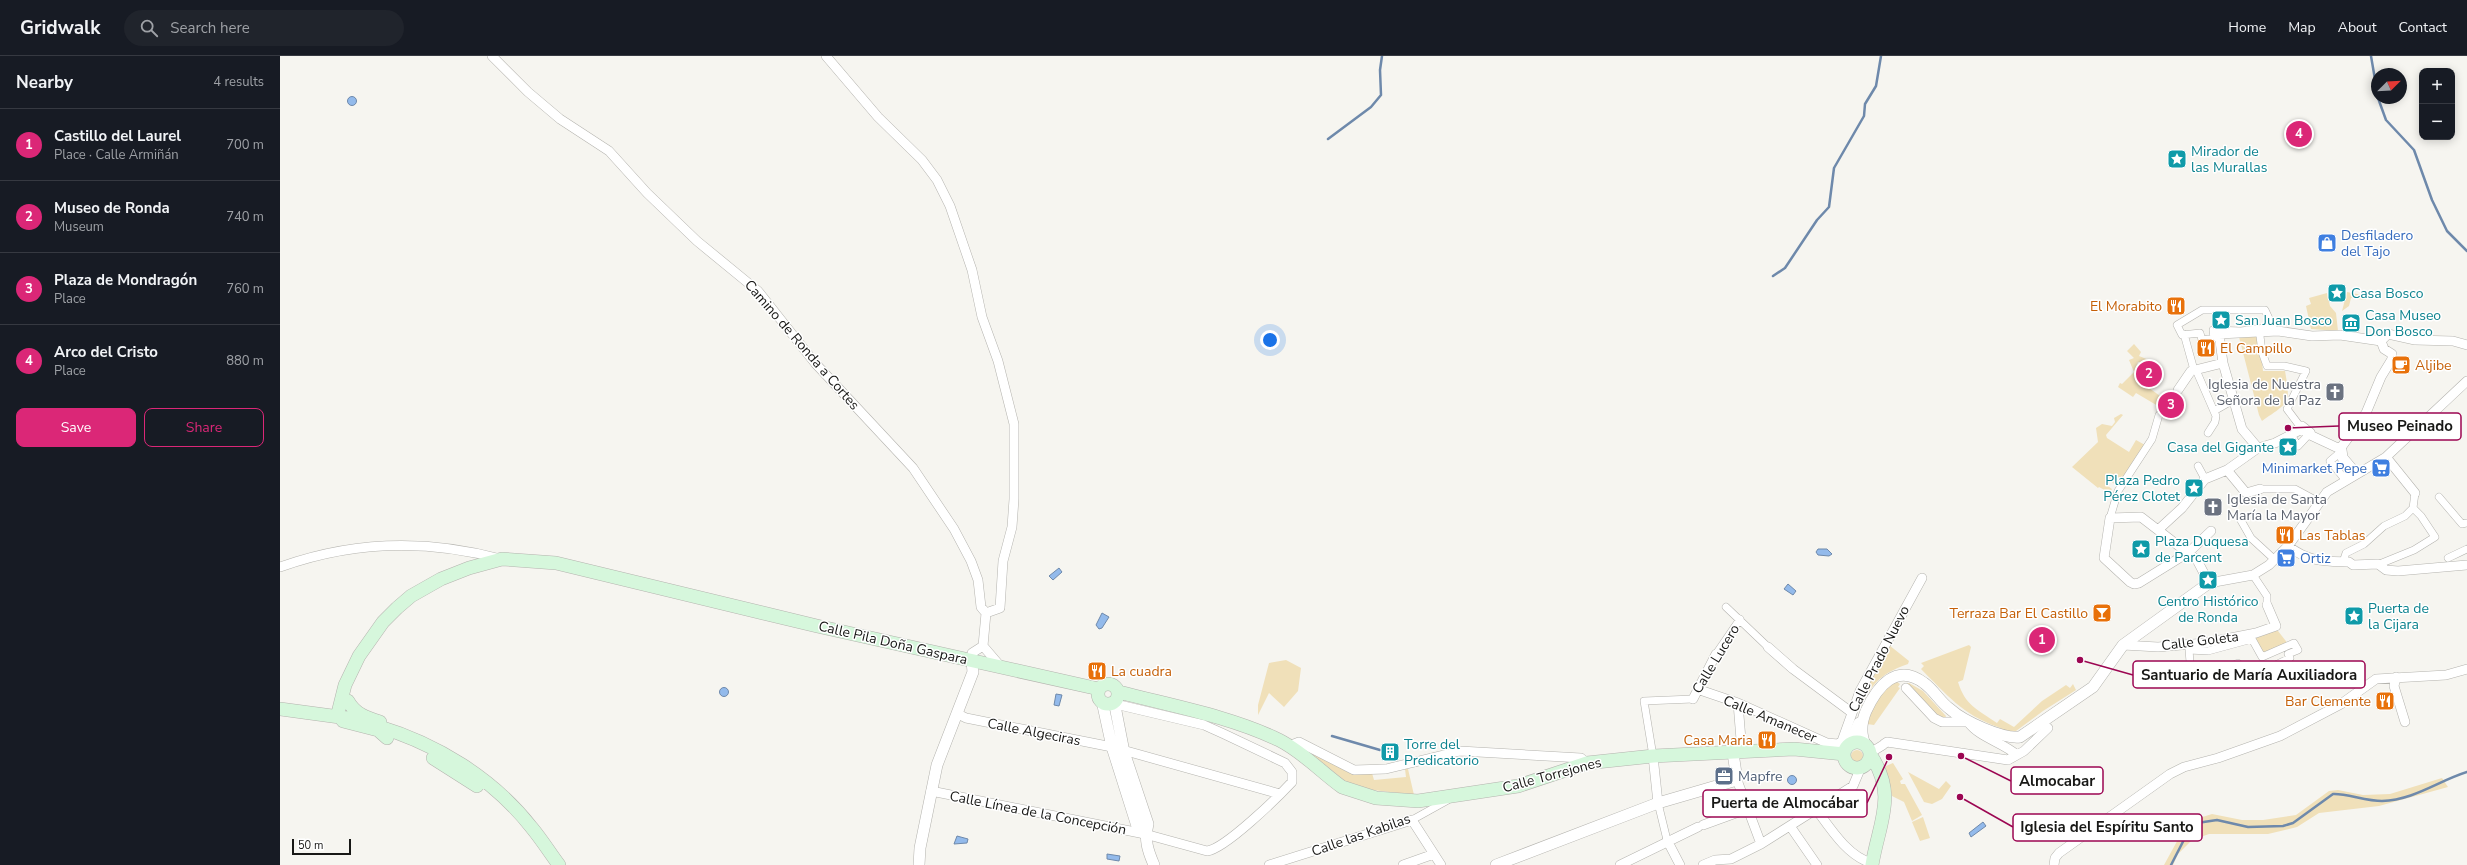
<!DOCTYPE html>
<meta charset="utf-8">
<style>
:root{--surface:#171b24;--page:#20242c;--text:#f1f3f6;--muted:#9ea1a6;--line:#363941;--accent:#db2777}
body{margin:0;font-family:"Nunito Sans",sans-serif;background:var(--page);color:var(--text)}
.controls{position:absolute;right:12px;top:12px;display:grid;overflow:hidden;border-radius:8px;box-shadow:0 2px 10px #0003}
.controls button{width:36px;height:36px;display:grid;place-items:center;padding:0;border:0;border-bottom:1px solid var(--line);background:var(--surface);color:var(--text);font:20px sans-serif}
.compass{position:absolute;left:2091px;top:12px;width:36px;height:36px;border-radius:50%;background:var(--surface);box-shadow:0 2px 10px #0003;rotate:66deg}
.scale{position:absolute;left:12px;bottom:10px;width:59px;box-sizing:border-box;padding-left:4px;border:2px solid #181816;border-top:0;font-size:11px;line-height:14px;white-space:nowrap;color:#181816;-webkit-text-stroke:3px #fff;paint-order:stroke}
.you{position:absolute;left:990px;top:284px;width:14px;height:14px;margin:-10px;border:3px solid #fff;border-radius:50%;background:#1a73e8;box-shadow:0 0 0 6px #1a73e833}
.badge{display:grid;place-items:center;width:26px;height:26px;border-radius:50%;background:var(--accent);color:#fff;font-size:13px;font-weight:700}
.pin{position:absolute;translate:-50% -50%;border:2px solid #fff;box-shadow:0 1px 4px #0006}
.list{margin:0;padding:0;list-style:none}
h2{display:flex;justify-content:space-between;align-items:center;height:52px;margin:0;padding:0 16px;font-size:17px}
h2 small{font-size:13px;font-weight:400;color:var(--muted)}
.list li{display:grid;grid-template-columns:26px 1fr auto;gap:12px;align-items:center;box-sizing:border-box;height:72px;padding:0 16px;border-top:1px solid var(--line)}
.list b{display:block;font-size:15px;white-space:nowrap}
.list p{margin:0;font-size:13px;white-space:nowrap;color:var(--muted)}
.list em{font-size:13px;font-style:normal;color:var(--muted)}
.actions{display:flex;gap:8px;padding:12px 16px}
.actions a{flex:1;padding:9px 0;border:1px solid var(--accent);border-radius:8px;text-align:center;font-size:14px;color:var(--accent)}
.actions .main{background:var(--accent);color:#fff}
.icon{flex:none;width:22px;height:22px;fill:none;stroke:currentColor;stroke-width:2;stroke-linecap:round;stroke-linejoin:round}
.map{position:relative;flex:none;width:2187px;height:809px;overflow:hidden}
header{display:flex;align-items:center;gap:24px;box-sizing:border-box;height:56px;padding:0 20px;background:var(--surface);border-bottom:1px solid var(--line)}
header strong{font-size:19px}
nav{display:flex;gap:22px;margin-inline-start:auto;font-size:14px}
.search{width:280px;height:36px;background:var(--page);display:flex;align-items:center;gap:10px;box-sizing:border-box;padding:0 14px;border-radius:22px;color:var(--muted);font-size:15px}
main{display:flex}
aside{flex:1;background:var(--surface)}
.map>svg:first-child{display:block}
</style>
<header>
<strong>Gridwalk</strong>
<div class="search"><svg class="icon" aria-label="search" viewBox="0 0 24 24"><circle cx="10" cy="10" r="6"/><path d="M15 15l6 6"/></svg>Search here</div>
<nav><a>Home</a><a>Map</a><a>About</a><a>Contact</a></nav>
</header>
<main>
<aside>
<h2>Nearby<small>4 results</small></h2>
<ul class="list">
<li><span class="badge">1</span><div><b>Castillo del Laurel</b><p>Place · Calle Armiñán</p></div><em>700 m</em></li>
<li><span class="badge">2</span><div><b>Museo de Ronda</b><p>Museum</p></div><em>740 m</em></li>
<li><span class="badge">3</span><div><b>Plaza de Mondragón</b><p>Place</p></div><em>760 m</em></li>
<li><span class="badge">4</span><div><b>Arco del Cristo</b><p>Place</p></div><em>880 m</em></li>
</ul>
<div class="actions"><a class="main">Save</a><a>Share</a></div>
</aside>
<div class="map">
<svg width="2187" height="809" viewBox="0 0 2187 809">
<rect width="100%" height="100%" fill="#f6f5f0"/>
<!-- green -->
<path fill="#f0e0b9" d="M2067 236 2087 240 2086 244 2071 242 2069 250 2062 255Z
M2047 237 2050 250 2056 257 2058 275 2031 273 2026 250 2031 248 2029 242Z
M1979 279 1983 315H2005C2011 349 2009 346 1982 365L1979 359 1959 281Z
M1854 288 1861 296 1859 300 1869 304 1868 307 1858 306 1855 314 1864 318 1863 321 1874 325 1869 332 1883 342 1878 350 1856 337 1853 341 1838 331 1840 327 1842 328 1854 316 1849 304 1854 302 1847 295Z
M1841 358 1843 359 1826 379 1827 382 1849 396 1856 384 1865 389 1838 430 1828 424 1825 428 1832 433 1830 437 1819 431 1818 432 1792 411 1818 386 1816 372 1822 368 1832 370 1835 366 1834 362Z
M1995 574 1998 575 2009 589 1982 601 1972 583Z
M1609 589 1629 605 1628 608C1597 619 1592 629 1578 656L1574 654Z
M1689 589 1691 591 1683 624 1678 626C1685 649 1697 653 1717 667L1720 663 1734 671 1762 645 1786 629 1790 632 1793 628 1796 634 1763 655 1736 675C1730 677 1724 674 1718 671 1683 659 1666 638 1641 613L1644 610 1641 607Z
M1006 604 1021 612 1018 635 1004 651 989 637 978 659V649L989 607Z
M1616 625 1620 628 1618 631 1620 632 1594 669 1587 668C1590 652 1603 634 1616 625Z
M1629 627 1643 635 1666 660 1664 665 1625 628Z
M1024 692 1092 717 1094 724 1126 721 1125 713H1128L1134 739 1085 733 1065 725Z
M1571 700a6 6 0 1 1 12 0a6 6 0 1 1-12 0Z
M1613 707 1623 723 1620 725 1621 728H1625L1642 759 1632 765 1624 746 1612 740 1605 713 1606 710Z
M1628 716 1659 733 1666 725 1671 730 1662 743 1652 748 1644 746Z
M2162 722 2168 731 2099 750 2039 757 2017 771 1988 778H1929L1912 784 1898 798 1893 809H1884L1901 778 1913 764 1932 758 1962 764H1983L2016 759 2049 735 2058 734 2083 739 2110 738Z
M1643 761 1650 782 1640 785 1632 766Z"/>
<!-- water -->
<path fill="#93baeb" stroke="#6e89ab" d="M67.5 45a4.5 4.5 0 1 1 9 0a4.5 4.5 0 1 1-9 0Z
M1538 493H1547L1552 498 1549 500 1538 499 1536 496Z
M779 512 782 516 773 524 769 520Z
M1508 528 1516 535 1513 539 1504 533Z
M822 557 829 561 822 572 819 573 816 569Z
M439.5 636a4.5 4.5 0 1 1 9 0a4.5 4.5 0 1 1-9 0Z
M776 638 782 639 779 650 774 649Z
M1507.5 724a4.5 4.5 0 1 1 9 0a4.5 4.5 0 1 1-9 0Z
M1703 766 1706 770 1691 781 1689 777Z
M677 780 688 783 687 787 674 788Z
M827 798 840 800 839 805 827 803Z"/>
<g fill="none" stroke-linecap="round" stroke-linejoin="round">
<!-- stream -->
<path stroke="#6e89ab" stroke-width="2.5" d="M2091 0 2097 35
M2098 42 2106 64 2134 94 2152 144 2167 175 2187 195
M1048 83 1091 51 1101 39 1100 14 1102 0
M1493 220 1505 212 1537 164 1549 151 1554 112 1584 60 1585 48 1596 30 1601 0
M1052 680 1100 694
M1891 809 1910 772 1917 767 1937 764 1968 771 2003 770 2013 767 2053 738C2065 737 2086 745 2102 745 2134 744 2158 725 2187 716"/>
<!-- pedestrian casing -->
<g stroke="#b4b3ae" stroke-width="8">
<path id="pedestrian" d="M1922 254H1985L1993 271 1961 275 1933 274 1934 282 1922 284 1920 277 1902 279 1897 269Z
M1904 278 1914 314
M1980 280 1982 296 1987 310H2004L2026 315 2007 353 2022 373
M1916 314 1936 360 1935 366 1928 377
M1934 355 1955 343
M2022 369 2031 376 2018 390 2010 377Z
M2063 394 2064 401 2075 414 2063 421 2050 405Z
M1918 410 1925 423
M1980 433H2015L2039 446
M2159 441 2182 468 2187 467
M1959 461 1971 482 1995 504
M1830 462 1838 435 1872 383 1879 359
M2168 502 2187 493
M2063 506 2066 497 2084 488 2104 470 2125 460 2133 452
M2102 507 2134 494 2155 481 2141 460 2133 452 2135 437
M1973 519 1987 540V549
M1446 551 1488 591
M1972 583 1982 601 2014 587 2018 594 2008 598 2010 602 1973 620H1969L1958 607 1946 613 1947 617 1914 620 1911 618 1909 594 1928 595Z
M1436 598 1460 563
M1373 700 1364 645 1413 643
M1378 747 1387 784
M1132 764 1168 744"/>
</g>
<!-- minor casing -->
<g stroke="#b4b3ae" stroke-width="10">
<path id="minor" d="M212 0 248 36 280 63 329 95 367 137 417 185 478 235 535 307 633 412 674 473 691 505 698 524 701 551 706 557
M546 0 598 61 642 104 657 124 670 150 692 214 702 261 718 305 734 368V443L732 471 723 505 720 552 706 557
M2101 285 2108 278 2135 284 2173 285 2187 289
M1898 334 1911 315 1943 307
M1978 392 1962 373 1943 307 1939 278 1998 275 2032 280 2060 279 2101 285
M2060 393 2086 357 2101 321 2112 303V298L2104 293 2101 285
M2106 401 2135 437
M1947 414 1966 437 1980 433
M1878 474 1902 452 1925 423 1947 414 1978 392 1995 387 2022 373 2028 378 2060 393 2061 400 2072 420
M1931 475 1909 496 1859 527 1854 528 1850 526 1824 502 1830 462 1861 461 1917 504 1929 527 1973 519 1989 509 2008 490 2047 436 2106 401 2187 325
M2008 490C2029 506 2043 505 2069 506L2073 509 2098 508 2106 514 2118 515 2187 509
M0 511C72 485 147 483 221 503
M706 557 703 590 721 611
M1843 589 1878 591 1925 587 1976 577 1996 570 1987 549
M1488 591 1513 613 1571 656
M692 605V597L703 590
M2116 621 2114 630 2125 666
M1626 632 1654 662 1662 666H1688C1700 682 1722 686 1737 699
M1417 633 1458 647 1547 687 1558 688 1562 685
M1413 643 1436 598
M1458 647 1462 696
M678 658 686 662 832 691 1000 738
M1562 685 1580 635 1642 522
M1604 688 1607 686 1728 704 1744 695 1768 672
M1009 690 1019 686 1074 714 1106 713 1180 695 1301 702 1307 707
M1590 697 1603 689
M1373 700 1378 747
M1457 724 1481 788
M651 735 865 778 927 795C945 793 998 741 1012 726V716L1005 707 944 678 924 669 831 647
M1536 753C1550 772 1568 801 1592 807
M1423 769 1467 753
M1510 770 1537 809
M1387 784 1400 809
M989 809 1132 764 1161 809
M1123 809 1154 798
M1340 809 1418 771
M1423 809 1435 804 1451 803 1481 788 1573 730 1581 711
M1774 809 1775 802 1779 797 1890 718 1904 711 1938 702 2000 680 2061 648 2096 623 2166 619 2187 613"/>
</g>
<!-- tertiary casing -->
<g stroke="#b4b3ae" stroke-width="12">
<path id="tertiary" d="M822 645 832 691 857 770 865 778
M835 650 844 696 868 768C864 784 868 795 874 809
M1570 688 1579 667
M1586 690C1580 679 1581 667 1586 655 1597 631 1616 606 1644 627 1654 634 1660 646 1670 653 1683 665 1722 683 1740 681L1813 631 1843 589 1929 527
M639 809 640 792 657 709 693 616 692 605
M1216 809 1378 747 1457 724 1453 697"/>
</g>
<!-- secondary casing -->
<g stroke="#b4b3ae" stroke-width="14">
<path id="secondary" d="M818 638a10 10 0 1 1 20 0a10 10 0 1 1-20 0Z
M839 636C892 650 949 660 999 684 1023 696 1041 716 1062 731L1096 742 1138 745 1238 730 1307 707 1373 700 1514 693 1564 698
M68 645C75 658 87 662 100 666
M0 653 67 662
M97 670C157 688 213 722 252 772 262 784 270 797 279 809
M107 682 98 674 63 665 58 657 65 629 79 600 103 566 117 552 131 540 161 523 189 512 222 503 276 507 537 570 819 633
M1564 699a13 13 0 1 1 26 0a13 13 0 1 1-26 0Z
M1590 698C1618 739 1599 766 1592 809
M153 702 197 730"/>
</g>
<!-- pedestrian -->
<use href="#pedestrian" stroke="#fff" stroke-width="7"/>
<!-- minor -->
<use href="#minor" stroke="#fff" stroke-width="9"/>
<!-- tertiary -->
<use href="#tertiary" stroke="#fff" stroke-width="11"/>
<!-- secondary -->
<use href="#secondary" stroke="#d6f7dc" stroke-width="13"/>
</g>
<!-- icons -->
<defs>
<g id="sight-square" transform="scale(1)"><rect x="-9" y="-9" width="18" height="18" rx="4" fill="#0f9aa8" stroke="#fff"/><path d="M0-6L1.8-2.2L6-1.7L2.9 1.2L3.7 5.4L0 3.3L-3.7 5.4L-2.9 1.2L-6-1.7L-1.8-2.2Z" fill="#fff"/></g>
<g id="shop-square" transform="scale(1)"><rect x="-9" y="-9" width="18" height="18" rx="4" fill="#3f7fe0" stroke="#fff"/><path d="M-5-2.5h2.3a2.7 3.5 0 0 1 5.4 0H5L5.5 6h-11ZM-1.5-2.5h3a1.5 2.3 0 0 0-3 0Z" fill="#fff"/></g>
<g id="restaurant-square" transform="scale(1)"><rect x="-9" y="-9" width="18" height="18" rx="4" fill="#e8710a" stroke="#fff"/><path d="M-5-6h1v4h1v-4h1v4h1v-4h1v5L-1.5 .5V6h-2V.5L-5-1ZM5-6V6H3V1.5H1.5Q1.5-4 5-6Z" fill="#fff"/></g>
<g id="museum-square" transform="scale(1)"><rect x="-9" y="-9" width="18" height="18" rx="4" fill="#0f9aa8" stroke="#fff"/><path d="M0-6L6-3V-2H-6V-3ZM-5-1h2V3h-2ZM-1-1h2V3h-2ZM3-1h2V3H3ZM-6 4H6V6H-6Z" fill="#fff"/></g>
<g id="cafe-square" transform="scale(1)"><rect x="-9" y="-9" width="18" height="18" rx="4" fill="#e8710a" stroke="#fff"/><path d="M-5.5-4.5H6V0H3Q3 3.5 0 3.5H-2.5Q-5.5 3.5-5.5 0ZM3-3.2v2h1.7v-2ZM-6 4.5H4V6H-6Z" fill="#fff"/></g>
<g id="church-square" transform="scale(1)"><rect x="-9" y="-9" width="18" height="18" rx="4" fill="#6b7280" stroke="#fff"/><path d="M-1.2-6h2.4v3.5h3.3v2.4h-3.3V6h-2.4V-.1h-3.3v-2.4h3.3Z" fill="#fff"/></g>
<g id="supermarket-square" transform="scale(1)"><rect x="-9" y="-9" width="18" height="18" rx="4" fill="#3f7fe0" stroke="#fff"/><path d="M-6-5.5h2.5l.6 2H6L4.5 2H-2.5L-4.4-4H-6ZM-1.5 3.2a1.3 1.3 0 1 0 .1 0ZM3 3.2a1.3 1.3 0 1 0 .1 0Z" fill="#fff"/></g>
<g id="bar-square" transform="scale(1)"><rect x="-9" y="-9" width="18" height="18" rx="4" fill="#e8710a" stroke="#fff"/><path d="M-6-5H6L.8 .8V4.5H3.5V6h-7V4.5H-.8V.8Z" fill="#fff"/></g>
<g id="building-square" transform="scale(1)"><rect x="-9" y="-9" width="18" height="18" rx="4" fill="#0f9aa8" stroke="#fff"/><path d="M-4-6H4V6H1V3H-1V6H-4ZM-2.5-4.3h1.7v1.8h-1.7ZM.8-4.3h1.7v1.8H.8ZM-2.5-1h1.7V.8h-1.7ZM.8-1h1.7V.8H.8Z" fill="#fff"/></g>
<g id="office-square" transform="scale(1)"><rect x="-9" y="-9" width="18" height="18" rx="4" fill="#5c6f8a" stroke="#fff"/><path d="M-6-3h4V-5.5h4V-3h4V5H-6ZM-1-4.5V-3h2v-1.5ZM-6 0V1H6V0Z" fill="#fff"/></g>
</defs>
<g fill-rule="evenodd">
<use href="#sight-square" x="1897" y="103"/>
<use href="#shop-square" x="2047" y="187"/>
<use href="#sight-square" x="2057" y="237"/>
<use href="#restaurant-square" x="1896" y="250"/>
<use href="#sight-square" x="1941" y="264"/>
<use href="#museum-square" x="2071" y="267"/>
<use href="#restaurant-square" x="1926" y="292"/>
<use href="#cafe-square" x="2121" y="309"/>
<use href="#church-square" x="2055" y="336"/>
<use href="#sight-square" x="2008" y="391"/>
<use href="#supermarket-square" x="2101" y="412"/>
<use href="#sight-square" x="1914" y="432"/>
<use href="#church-square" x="1933" y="451"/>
<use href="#restaurant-square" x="2005" y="479"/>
<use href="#sight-square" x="1861" y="493"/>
<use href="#supermarket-square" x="2006" y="502"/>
<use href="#sight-square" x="1928" y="524"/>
<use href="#bar-square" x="1822" y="557"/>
<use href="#sight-square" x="2074" y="560"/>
<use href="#restaurant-square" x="817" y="615"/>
<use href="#restaurant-square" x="2105" y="645"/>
<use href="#restaurant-square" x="1487" y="684"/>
<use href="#building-square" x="1110" y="696"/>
<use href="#office-square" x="1444" y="720"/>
</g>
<g text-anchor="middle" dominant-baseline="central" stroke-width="3" stroke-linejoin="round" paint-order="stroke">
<!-- culture labels -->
<g font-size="14" fill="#0d838f" stroke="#fff" text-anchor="start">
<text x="1911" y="95">Mirador de<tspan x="1911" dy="16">las Murallas</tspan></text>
<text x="2071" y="237">Casa Bosco</text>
<text x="2085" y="259">Casa Museo<tspan x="2085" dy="16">Don Bosco</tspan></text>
<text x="1955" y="264">San Juan Bosco</text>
<text x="1994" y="391" text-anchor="end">Casa del Gigante</text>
<text x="1900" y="424" text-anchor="end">Plaza Pedro<tspan x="1900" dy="16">Pérez Clotet</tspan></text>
<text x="1875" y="485">Plaza Duquesa<tspan x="1875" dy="16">de Parcent</tspan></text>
<text x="1928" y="545" text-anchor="middle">Centro Histórico<tspan x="1928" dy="16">de Ronda</tspan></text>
<text x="2088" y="552">Puerta de<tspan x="2088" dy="16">la Cijara</tspan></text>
<text x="1124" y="688">Torre del<tspan x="1124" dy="16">Predicatorio</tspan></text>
</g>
<!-- shop labels -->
<g font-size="14" fill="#366cbe" stroke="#fff" text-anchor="start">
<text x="2061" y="179">Desfiladero<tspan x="2061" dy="16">del Tajo</tspan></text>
<text x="2087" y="412" text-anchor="end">Minimarket Pepe</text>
<text x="2020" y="502">Ortiz</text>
</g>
<!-- food labels -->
<g font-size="14" fill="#c56008" stroke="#fff" text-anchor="end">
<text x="1882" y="250">El Morabito</text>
<text x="1940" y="292" text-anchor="start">El Campillo</text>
<text x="2135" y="309" text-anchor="start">Aljibe</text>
<text x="2019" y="479" text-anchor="start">Las Tablas</text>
<text x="1808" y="557">Terraza Bar El Castillo</text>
<text x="831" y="615" text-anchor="start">La cuadra</text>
<text x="2091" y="645">Bar Clemente</text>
<text x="1473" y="684">Casa Maria</text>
</g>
<!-- street labels -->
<g font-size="14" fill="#181816" stroke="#fff">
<text transform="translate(522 289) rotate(49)">Camino de Ronda a Cortes</text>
<text transform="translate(1920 585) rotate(-7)">Calle Goleta</text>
<text transform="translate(613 587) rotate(13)">Calle Pila Doña Gaspara</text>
<text transform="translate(1436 603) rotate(-59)">Calle Lucero</text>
<text transform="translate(1599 603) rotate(-63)">Calle Prado Nuevo</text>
<text transform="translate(1490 663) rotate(23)">Calle Amanecer</text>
<text transform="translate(754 676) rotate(11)">Calle Algeciras</text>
<text transform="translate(1272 719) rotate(-15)">Calle Torrejones</text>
<text transform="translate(758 757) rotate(11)">Calle Línea de la Concepción</text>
<text transform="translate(1081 779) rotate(-19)">Calle las Kabilas</text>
</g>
<!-- worship labels -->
<g font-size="14" fill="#5b616d" stroke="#fff" text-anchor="end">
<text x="2041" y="328">Iglesia de Nuestra<tspan x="2041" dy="16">Señora de la Paz</tspan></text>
<text x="1947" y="443" text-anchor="start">Iglesia de Santa<tspan x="1947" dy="16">María la Mayor</tspan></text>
</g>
<!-- service labels -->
<g font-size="14" fill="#4e5e75" stroke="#fff" text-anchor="start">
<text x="1458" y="720">Mapfre</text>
</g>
</g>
<!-- callouts -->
<path fill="none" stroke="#9c0652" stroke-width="1.5" d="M2008 372L2059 370M1800 604L1853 619M1681 700L1731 725M1609 701L1587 747M1680 741L1733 771"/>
<g fill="#9c0652" stroke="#fff" stroke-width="1.5">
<circle cx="2008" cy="372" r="4"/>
<circle cx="1800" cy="604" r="4"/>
<circle cx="1681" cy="700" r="4"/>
<circle cx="1609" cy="701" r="4"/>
<circle cx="1680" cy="741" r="4"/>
</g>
<g fill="#fff" stroke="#9c0652" stroke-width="1.5">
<rect x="2059" y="357" width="122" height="27" rx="4"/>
<rect x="1853" y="605" width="232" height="27" rx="4"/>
<rect x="1731" y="711" width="92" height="27" rx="4"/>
<rect x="1423" y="734" width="164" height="27" rx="4"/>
<rect x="1733" y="758" width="189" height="27" rx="4"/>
</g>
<g font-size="15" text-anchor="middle" font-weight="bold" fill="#181816">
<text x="2120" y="375">Museo Peinado</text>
<text x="1969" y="624">Santuario de María Auxiliadora</text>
<text x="1777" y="730">Almocabar</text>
<text x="1505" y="752">Puerta de Almocábar</text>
<text x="1827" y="776">Iglesia del Espíritu Santo</text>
</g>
</svg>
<div class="controls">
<button>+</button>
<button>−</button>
</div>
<svg class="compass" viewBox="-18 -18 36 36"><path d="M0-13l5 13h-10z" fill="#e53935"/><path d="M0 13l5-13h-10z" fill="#9ea1a6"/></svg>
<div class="scale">50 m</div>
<div class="you"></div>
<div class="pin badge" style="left:1762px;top:584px">1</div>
<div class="pin badge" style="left:1869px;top:318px">2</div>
<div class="pin badge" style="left:1891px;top:349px">3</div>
<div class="pin badge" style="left:2019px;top:78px">4</div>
</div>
</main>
